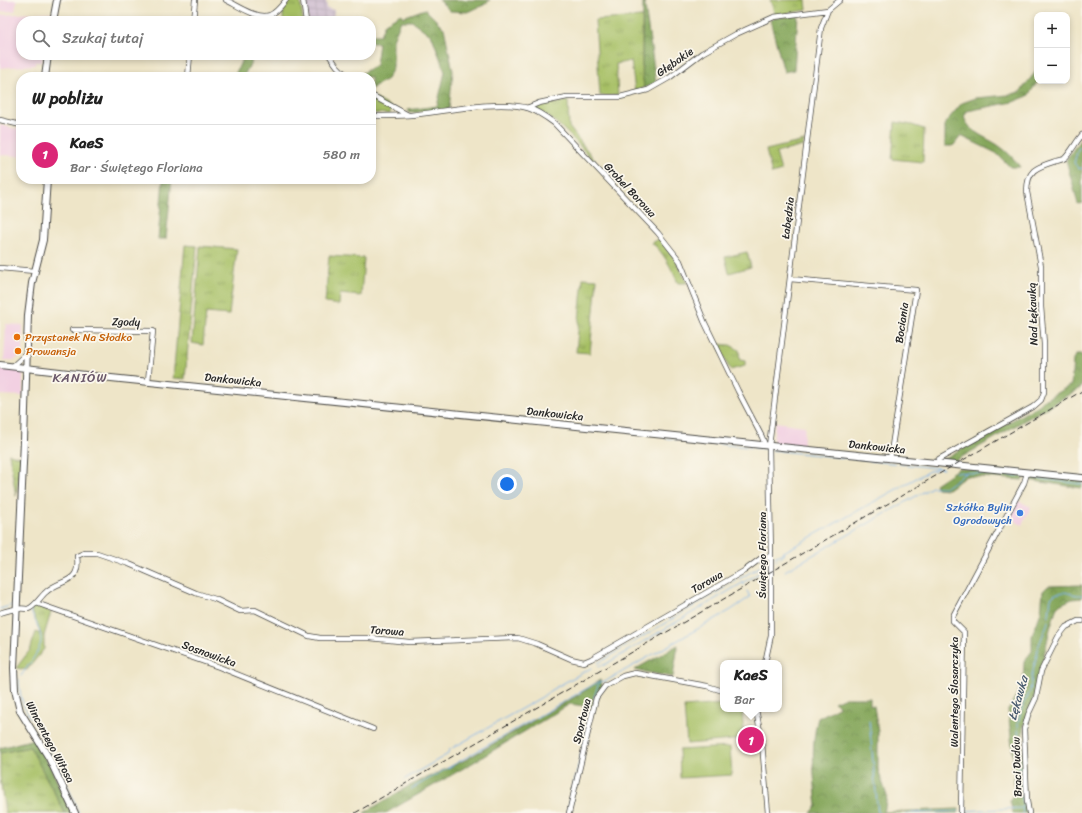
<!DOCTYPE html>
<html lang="pl">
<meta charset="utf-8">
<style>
:root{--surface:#fff;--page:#f6f6f6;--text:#222;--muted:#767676;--line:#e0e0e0;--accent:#db2777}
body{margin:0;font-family:Sriracha,sans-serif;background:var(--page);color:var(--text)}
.controls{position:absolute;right:12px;top:12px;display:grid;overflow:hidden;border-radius:8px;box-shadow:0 2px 6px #0003}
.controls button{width:36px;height:36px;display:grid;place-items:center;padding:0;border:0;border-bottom:1px solid var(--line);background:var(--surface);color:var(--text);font:20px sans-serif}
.you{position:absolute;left:507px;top:484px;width:14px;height:14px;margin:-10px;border:3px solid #fff;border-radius:50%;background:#1a73e8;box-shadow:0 0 0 6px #1a73e833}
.badge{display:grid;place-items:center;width:26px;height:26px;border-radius:50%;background:var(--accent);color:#fff;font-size:13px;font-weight:700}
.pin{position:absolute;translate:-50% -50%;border:2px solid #fff;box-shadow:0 1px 4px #0006}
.popup{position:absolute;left:720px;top:660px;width:62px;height:52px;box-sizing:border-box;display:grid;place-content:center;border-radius:8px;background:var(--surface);filter:drop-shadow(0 1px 3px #0005);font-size:13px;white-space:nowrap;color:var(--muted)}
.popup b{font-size:15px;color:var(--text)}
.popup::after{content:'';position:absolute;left:50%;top:100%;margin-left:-8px;border:8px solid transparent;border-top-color:var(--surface)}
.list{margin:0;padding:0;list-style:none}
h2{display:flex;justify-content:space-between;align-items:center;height:52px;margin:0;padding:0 16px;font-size:17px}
h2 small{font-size:13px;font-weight:400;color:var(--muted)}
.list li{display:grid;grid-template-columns:26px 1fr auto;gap:12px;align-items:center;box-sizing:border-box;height:60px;padding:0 16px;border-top:1px solid var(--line)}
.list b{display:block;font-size:15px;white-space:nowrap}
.list p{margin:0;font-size:13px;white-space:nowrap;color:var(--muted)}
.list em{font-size:13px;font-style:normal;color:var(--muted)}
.icon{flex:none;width:22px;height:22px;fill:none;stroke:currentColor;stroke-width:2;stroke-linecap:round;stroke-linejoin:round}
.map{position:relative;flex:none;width:1082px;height:813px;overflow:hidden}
.search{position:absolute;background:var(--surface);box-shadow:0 2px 6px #0003;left:16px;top:16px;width:360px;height:44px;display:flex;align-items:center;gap:10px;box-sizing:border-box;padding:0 14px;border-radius:16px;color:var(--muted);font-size:15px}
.panel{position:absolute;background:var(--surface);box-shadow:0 2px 6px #0003;left:16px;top:72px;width:360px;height:112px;border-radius:16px}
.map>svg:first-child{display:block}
</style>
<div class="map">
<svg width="1082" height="813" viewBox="0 0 1082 813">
<defs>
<pattern id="industrial-grid" width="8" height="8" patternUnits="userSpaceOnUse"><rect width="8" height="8" fill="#cfbed0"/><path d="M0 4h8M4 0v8" fill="none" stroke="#b2a3b3"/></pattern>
<pattern id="grass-tufts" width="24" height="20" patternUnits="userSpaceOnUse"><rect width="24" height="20" fill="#a6bf64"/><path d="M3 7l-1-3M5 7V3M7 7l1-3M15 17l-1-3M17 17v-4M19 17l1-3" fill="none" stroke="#879b53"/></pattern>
<pattern id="forest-crowns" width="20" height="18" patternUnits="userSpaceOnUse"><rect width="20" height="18" fill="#84a65a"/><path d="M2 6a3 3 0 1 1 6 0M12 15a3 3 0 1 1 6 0" fill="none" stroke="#6c874b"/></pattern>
</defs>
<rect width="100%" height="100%" fill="#fbf7ec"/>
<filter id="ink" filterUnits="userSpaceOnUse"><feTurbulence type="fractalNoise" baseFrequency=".025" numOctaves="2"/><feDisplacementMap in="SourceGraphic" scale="8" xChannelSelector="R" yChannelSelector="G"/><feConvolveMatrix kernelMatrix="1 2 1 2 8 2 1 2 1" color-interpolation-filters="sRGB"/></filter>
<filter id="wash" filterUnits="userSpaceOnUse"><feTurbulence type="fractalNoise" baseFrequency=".012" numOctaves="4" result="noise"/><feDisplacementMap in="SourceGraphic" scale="16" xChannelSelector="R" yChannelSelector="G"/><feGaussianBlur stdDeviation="0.9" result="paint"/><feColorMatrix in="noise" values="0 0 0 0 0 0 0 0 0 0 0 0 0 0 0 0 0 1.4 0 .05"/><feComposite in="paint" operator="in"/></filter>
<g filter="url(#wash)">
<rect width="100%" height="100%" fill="#eee5c8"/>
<!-- built -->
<path fill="#f2d0e2" d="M0 0H17L15 11 0 12Z
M52 12 50 21H21V55H43L42 62H35V65L0 68V15Z
M0 125 21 130V156L0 155Z
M6 324 23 325V352L21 356 14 360H4Z
M0 367 23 370V396L0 395Z
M775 422 805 426 803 446 773 443Z
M1017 500 1031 507 1022 525 1008 517Z"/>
<!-- industrial -->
<path fill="url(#industrial-grid)" d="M304 0H326L327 8 334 10 333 21H308Z"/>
<!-- grass -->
<path fill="url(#grass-tufts)" stroke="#687548" d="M291 0H300L303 21H283V10Z
M770 0H806L807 10 775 15Z
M642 17V68L644 88 635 91 631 61 616 64 618 96H600L595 20Z
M371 96 391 107 390 114 371 113Z
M568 101 569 127 601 168 605 174C585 153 559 118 532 108L540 105Z
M895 122 912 125 924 129 923 162 892 159Z
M804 141 803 146 776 153 781 171 772 174 766 150Z
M660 238 677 262 687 283H678C671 268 665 254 652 243Z
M185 245 197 246 185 379 173 378Z
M200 246 237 249 229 315 206 313 203 345 192 343Z
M747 252 751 267 729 273 725 257Z
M329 256 364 258 361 296 340 294 339 305 325 303Z
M583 278 597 279 590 353 576 352Z
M718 344 730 345 739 350 740 360 745 361V366L730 370Z
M9 454 21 457 16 496Z
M38 606 51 612 44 636V649L27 670 16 668 30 650 36 632 41 634 31 609Z
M30 747 35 756 65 813H5L0 777V753Z
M959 809 958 813H884V812Z"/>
<!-- forest -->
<path fill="url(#forest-crowns)" stroke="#586842" d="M439 0H490L484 5 467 12 450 11Z
M643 0H644L656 82 647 87 644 88 642 68Z
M425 9 444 28 453 71 449 109 409 113 408 110 437 106 445 72 432 36 412 21H401L393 39V68L387 79 371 89V77H355L376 65 379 43H371V35H380L385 23 401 14 403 17Z
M798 15 794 70 784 72 770 20 775 18Z
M244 55 254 57 243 77H234Z
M1037 70 1038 81 1028 96 1013 102 967 111 964 117C969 134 990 138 1002 148 1009 153 1015 160 1020 167H1010L996 153 961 136 953 146H945V123L962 103 976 98 1008 95 1020 92Z
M1082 137V203L1078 204 1066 160Z
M163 179H172L166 239H158Z
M1076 355H1082V387L955 461H940L1039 405 1044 400 1071 385 1073 360Z
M959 468 1023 474V480L966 476 948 489 937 488 935 484Z
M1028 475 1082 480V488L1027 480Z
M1082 585V598L1072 599 1057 606 1050 629 1034 698 1023 729 1022 749 1025 801 1028 813H1013L1010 801 1014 792 1013 756 1008 710 1023 683 1024 662 1032 651V636L1041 612 1043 591 1048 586Z
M678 645 673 677 634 670Z
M600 680 603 687 594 697 591 707 570 704 469 765 386 813H364L407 787 465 760 578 695Z
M843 698H870V705L874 706 878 732V769L887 796 884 813H811L817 806C814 778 810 745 818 718L840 706 834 702Z
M34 739 50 766 72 813H65L30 747 0 753V748Z"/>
<!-- garden -->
<path fill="#a6bf64" stroke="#687548" d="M723 704V709H742L744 739 687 744 684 707Z
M730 747 732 775 680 778 679 750Z"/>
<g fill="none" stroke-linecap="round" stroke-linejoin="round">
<!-- stream -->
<path stroke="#7cb2ea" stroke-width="1" d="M1082 145 1078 149 1074 163 1079 169 1082 168
M665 438 766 449
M772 450 937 468
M955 472 1002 475
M1006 475 1022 476
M1029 477 1082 484
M775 557 929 471 935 470 937 468 943 469
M774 561 780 558 784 553
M785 571 932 487H946L967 472
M744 585V582L764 570 768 564
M0 609 13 605
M598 663 761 566
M598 666 604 665 744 582
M21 676C27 667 41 650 41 640 41 630 34 619 30 610
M19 680C19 694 23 707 31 718
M594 698 599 682 606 681 731 610 750 597 747 591
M869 720 878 813
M35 724 65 780
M405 779 448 754 449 750 542 697 551 690 591 668
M67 784 79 813
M411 789 598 682
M963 811 1022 808
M567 813 588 724
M906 813 959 811
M1023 813 1019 765 1018 722 1023 704 1030 692 1032 675 1039 645 1048 622 1051 598 1055 594 1064 592 1077 595H1082"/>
</g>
</g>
<g filter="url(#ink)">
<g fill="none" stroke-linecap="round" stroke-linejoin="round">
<!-- minor casing -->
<g stroke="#484743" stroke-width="6">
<path id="minor" d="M226 0C237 5 258 20 270 15 276 13 282 5 286 0
M303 0 306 21
M193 21 195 0
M329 55 337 66 348 77
M188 77 190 55
M371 95 408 115
M527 108 539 103 567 97H620L648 90 669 78 702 53 736 34 774 17 828 10
M371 116C384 116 398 116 411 115 443 112 497 99 528 108 538 111 546 117 554 123L658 233 680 261 704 321 738 391 762 437 765 445
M0 120 21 125
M0 268 35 271
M790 279 916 290 890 459
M72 330 153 331 148 381
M13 366 27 353
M936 463 939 459 1033 407 1041 400 1044 392V344L1041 307V266L1027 192C1027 169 1037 167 1056 161 1059 160 1063 160 1065 158 1071 152 1076 142 1082 135
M36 603 219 667 373 729
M0 613C6 611 12 609 18 609 21 608 25 609 28 609 35 607 40 597 46 592 61 578 81 585 77 556L84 553H97L129 564 196 593 215 599 240 611 255 610 309 636 320 638H370L409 642 518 638 537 644 571 659 584 662 591 659 744 571 760 559 771 556
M765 663 771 635V556L769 446 821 28 828 10 840 0
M756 709 762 743 768 813
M569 813 596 698 605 686 623 676 635 673 707 686 723 691
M961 813 964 632 953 621V616L1024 483 1027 473
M1029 813 1027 801 1024 729 1028 715 1036 698 1041 671 1058 637 1066 627 1078 621H1082"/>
</g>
<!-- tertiary casing -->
<g stroke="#484743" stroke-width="8">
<path id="tertiary" d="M53 21 57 0
M45 77 48 55
M47 179 43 240 32 283 28 315 24 441 14 668 15 690 20 711 49 758 75 813
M0 365 111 378 1082 478"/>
</g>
<!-- minor -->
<use href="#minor" stroke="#fff" stroke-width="4.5"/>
<!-- tertiary -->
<use href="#tertiary" stroke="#fff" stroke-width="6"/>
<!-- rail -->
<path stroke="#2b2b2b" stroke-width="1" stroke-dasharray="6 3" stroke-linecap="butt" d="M355 813 1082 391"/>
</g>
</g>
<!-- markers -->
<g fill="#e8710a" stroke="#fbf7ec" stroke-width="1.5">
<circle cx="17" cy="337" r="4"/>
<circle cx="18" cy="351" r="4"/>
</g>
<circle fill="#3f7fe0" stroke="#fbf7ec" stroke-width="1.5" cx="1020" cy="513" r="4"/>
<g text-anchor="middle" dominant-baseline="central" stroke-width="3.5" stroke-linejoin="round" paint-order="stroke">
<!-- street labels -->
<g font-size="11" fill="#2b2b2b" stroke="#fbf7ec">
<text transform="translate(675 62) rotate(-35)">Głębokie</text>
<text transform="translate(630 190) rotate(47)">Grobel Borowa</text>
<text transform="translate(788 218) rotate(-83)">Łabędzia</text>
<text transform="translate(1033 314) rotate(-92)">Nad Łękawką</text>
<text transform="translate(126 322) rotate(1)">Zgody</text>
<text transform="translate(902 323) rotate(-82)">Bociania</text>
<text transform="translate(233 380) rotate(6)">Dankowicka</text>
<text transform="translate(555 414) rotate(6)">Dankowicka</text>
<text transform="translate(877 447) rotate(6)">Dankowicka</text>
<text transform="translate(762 555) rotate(-90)">Świętego Floriana</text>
<text transform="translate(707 582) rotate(-30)">Torowa</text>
<text transform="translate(387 631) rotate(4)">Torowa</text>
<text transform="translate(209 654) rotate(20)">Sosnowicka</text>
<text transform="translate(954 692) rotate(-90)">Walentego Ślosarczyka</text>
<text transform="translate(582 721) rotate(-76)">Sportowa</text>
<text transform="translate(50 742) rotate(62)">Wincentego Witosa</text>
<text transform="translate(1017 767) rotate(-92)">Braci Dudów</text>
</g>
<!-- food labels -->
<g font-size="11" fill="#c56008" stroke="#fbf7ec" text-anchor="start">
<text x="25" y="337">Przystanek Na Słodko</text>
<text x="26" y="351">Prowansja</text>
</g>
<!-- shop labels -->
<g font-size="11" fill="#366cbe" stroke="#fbf7ec" text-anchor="end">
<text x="1012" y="507">Szkółka Bylin<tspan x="1012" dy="13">Ogrodowych</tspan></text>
</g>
<!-- water labels -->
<g font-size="12" font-style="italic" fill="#475a6e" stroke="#fbf7ec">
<text transform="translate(1018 698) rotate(-74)">Łękawka</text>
</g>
<!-- quarter labels -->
<g font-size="13" letter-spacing="1" fill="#695669" stroke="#fbf7ec">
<text x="80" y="377">KANIÓW</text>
</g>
</g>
</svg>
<div class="controls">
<button>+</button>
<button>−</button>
</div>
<div class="you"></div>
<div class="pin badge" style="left:751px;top:740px">1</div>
<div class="popup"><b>KaeS</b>Bar</div>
<div class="search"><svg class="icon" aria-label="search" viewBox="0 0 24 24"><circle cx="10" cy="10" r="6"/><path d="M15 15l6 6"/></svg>Szukaj tutaj</div>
<section class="panel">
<h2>W pobliżu<small></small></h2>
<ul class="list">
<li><span class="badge">1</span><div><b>KaeS</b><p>Bar · Świętego Floriana</p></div><em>580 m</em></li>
</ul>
</section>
</div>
